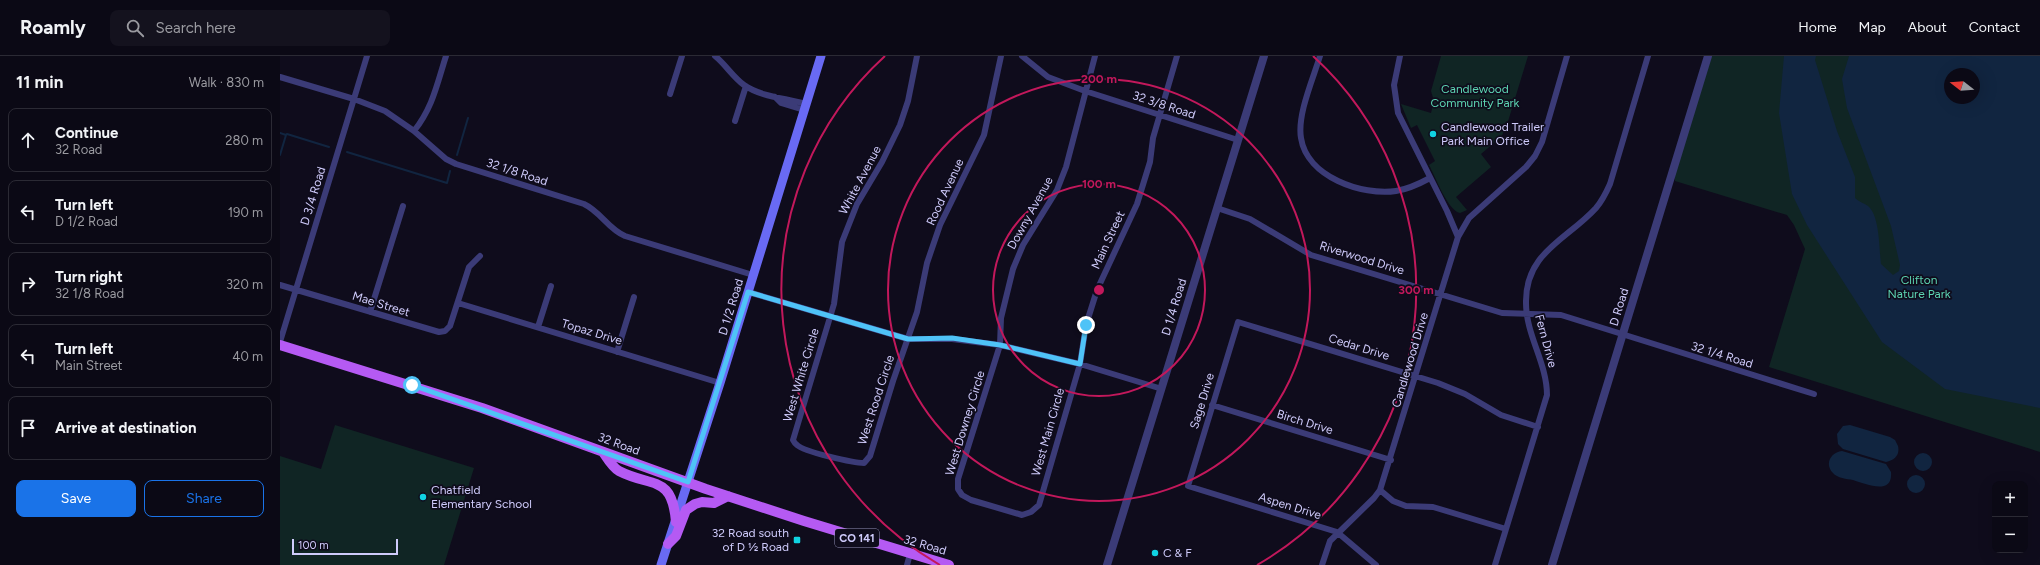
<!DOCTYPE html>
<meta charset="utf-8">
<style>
:root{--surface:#0b0915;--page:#14121e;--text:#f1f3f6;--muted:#9a9aa0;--line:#2b2a34;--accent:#1a73e8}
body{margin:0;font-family:Figtree,sans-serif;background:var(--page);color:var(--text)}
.controls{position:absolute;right:12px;bottom:12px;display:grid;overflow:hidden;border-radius:8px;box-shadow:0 4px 16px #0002}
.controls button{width:36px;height:36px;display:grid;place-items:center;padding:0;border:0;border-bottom:1px solid var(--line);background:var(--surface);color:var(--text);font:20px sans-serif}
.compass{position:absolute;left:1664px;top:12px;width:36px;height:36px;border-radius:50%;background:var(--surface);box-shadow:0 4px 16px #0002;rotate:287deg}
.scale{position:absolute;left:12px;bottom:10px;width:106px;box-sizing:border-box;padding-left:4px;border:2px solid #cfcbfb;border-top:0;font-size:11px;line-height:14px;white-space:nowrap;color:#cfcbfb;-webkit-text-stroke:3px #0f0c1c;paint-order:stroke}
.stop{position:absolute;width:12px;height:12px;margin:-9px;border:3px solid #4fc3f7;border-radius:50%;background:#fff}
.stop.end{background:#4fc3f7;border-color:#fff;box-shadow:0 1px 4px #0008}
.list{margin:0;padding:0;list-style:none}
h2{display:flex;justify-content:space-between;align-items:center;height:52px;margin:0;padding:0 16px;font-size:17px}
h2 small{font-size:13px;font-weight:400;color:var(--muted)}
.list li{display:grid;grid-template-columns:26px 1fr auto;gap:12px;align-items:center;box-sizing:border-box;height:64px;margin:0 8px 8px;padding:0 8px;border:1px solid var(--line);border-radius:8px}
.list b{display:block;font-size:15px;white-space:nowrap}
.list p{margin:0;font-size:13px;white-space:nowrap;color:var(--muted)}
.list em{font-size:13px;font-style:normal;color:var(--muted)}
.actions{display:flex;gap:8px;padding:12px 16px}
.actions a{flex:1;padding:9px 0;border:1px solid var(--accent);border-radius:8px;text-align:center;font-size:14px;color:var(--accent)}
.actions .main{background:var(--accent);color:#fff}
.icon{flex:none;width:22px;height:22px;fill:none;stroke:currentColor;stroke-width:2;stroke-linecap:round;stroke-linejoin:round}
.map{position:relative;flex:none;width:1760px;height:509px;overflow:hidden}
header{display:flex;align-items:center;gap:24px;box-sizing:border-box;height:56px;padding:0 20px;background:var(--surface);border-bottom:1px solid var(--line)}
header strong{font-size:19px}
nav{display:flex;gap:22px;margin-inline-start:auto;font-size:14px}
.search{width:280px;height:36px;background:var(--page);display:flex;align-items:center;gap:10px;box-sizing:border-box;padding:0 14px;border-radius:8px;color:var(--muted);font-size:15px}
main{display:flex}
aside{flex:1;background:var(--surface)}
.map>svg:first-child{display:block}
</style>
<header>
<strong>Roamly</strong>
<div class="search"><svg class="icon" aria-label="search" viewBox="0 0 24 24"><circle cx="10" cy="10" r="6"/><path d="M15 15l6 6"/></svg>Search here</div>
<nav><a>Home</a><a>Map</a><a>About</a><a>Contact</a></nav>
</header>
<main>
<aside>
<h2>11 min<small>Walk · 830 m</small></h2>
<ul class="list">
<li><svg class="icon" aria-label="ahead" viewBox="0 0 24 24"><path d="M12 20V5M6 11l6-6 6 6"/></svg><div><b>Continue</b><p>32 Road</p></div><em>280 m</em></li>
<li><svg class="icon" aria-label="left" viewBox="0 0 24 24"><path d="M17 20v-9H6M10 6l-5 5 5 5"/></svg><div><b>Turn left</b><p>D 1/2 Road</p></div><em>190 m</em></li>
<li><svg class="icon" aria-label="right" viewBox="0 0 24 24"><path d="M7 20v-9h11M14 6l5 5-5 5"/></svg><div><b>Turn right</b><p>32 1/8 Road</p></div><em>320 m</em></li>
<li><svg class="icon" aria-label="left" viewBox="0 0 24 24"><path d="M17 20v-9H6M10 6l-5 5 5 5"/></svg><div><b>Turn left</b><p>Main Street</p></div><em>40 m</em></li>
<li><svg class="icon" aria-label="arrive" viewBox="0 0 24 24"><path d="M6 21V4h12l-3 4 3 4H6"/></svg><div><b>Arrive at destination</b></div></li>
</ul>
<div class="actions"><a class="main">Save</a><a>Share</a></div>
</aside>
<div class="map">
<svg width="1760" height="509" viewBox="0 0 1760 509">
<rect width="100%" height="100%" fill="#0f0c1c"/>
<!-- green -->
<path fill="#102524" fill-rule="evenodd" d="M1161 0H1248L1226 72 1221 81 1201 98 1211 111 1176 141 1187 154 1180 157C1168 155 1155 120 1149 109L1155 105 1137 69 1131 72 1121 48 1151 57 1154 45 1151 35Z
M1428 0H1760V396L1489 311 1525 193 1514 169 1507 159 1395 125 1394 112ZM1670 18H1694V42H1670Z
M55 369 194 412 164 509H0V400L41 413Z"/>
<!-- water -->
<path fill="#112540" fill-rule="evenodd" d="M1504 0H1536L1535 4 1557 75 1575 121V142C1579 146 1584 147 1588 150 1600 160 1599 193 1601 208L1613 219 1619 215 1620 209 1611 170 1567 52 1562 23 1569 0H1760V352L1665 333 1602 286 1527 169 1512 138 1499 57ZM1670 18H1694V42H1670Z
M1570 369 1610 381 1615 384 1618 390C1620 399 1615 404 1606 406L1563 393 1558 388 1557 378 1563 370Z
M1562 395 1606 408 1611 416C1613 440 1586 428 1573 424 1567 423 1557 422 1553 417 1544 408 1551 396 1562 395Z
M1634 406a9 9 0 1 1 18 0a9 9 0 1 1-18 0Z
M1627 428a9 9 0 1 1 18 0a9 9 0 1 1-18 0Z"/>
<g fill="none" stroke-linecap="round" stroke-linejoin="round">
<!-- stream -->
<path stroke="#112540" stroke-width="2" d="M0 77 6 79 7 78 49 91
M67 96 167 127 170 115
M0 99 6 79
M177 99 188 62"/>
<!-- minor -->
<path stroke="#3b3b77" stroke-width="6" d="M435 0C446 9 453 21 464 29 481 41 506 42 526 48
M637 0 628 45 620 69 602 106 577 148 562 186 554 248 513 384C514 386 515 388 517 389 524 396 574 407 584 407L590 400 613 325 637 256 647 207 660 169 704 79 721 0
M742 0 768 21 805 35 958 84
M815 0 786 111 777 134 743 189 733 213 721 262 720 289 678 423V433L682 439 691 444 742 459 751 456 759 449 800 308 806 269 817 234 857 148 870 106 873 82 897 0
M1040 0C1033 23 1017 59 1021 82 1027 121 1082 140 1116 135 1129 133 1139 128 1150 122
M1120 0 1114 29 1118 57 1167 155 1178 181
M0 21 74 43 105 55 134 75 166 103 176 108 304 148C321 156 328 173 345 180L473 219
M390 38 402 0
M495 41 501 47 524 54
M455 65 466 30
M134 75C153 51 157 28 166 0
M937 152 970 163 1031 199 1222 257 1281 259 1534 338
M0 229 159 276 165 275 170 270 189 211 200 200
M468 236 628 283H672L720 289 800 308 882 333
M178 247 440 327
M90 256 123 150
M258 271 271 230
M0 286 87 0
M337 296 354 241
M932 349 1111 404
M1100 434 1113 445 1126 450 1153 451 1226 473
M627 509 630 498
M1042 509 1050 485 1094 442 1100 434 1178 181 1189 162 1246 111 1255 100 1262 86 1287 0
M1096 509 1057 476 908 430 958 266 1158 327 1185 338 1221 359 1258 371
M1215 509 1267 339C1267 307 1246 279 1246 247 1245 196 1287 184 1316 152 1322 145 1326 137 1330 128L1368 0"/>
<!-- tertiary -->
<path stroke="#3b3b77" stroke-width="8" d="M827 509 984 0
M1272 509 1428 0"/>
<!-- secondary -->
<path stroke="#696af4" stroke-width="9" d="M381 509 440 327 541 0"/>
<!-- primary -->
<path stroke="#b55af3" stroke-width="10" d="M0 289 202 352 426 433 524 465 669 509
M323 396C327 402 333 412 339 415 372 432 392 418 396 466
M388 488 396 480 406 454 415 448 422 446 434 447 448 440"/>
</g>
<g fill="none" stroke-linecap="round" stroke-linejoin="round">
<!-- route -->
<path stroke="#4fc3f7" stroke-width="5" d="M132 329 408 426 468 236 628 283 672 282 720 289 800 308 806 269"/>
</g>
<!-- distance rings -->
<g fill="none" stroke="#c2185b" stroke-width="2">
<circle cx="819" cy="234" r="106"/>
<circle cx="819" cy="234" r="211"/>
<path d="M660 509A317 317 0 0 1 605 0M1033 0A317 317 0 0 1 977 509"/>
</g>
<!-- markers -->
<g fill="#10d3e2" stroke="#0f0c1c" stroke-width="1.5">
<circle cx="1153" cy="78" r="4"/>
<circle cx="143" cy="441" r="4"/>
<rect x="513" y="480" width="8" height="8" rx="2"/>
<circle cx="875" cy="497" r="4"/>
</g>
<g text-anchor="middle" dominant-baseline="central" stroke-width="3.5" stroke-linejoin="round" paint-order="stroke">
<!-- shield labels -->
<rect fill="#0f0c1c" stroke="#9592b8" stroke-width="1" x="555" y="473" width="44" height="18" rx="3"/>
<g font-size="11" font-weight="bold" fill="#cfcbfb">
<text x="577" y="482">CO 141</text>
</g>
<!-- park labels -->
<g font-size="12" fill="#5dd5b3" stroke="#0f0c1c">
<text x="1195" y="33">Candlewood<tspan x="1195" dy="14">Community Park</tspan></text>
<text x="1639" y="224">Clifton<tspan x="1639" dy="14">Nature Park</tspan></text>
</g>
<!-- street labels -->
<g font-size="12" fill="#cfcbfb" stroke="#0f0c1c">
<text transform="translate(884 49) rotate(18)">32 3/8 Road</text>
<text transform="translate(237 116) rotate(18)">32 1/8 Road</text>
<text transform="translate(580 124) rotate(-62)">White Avenue</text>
<text transform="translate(665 136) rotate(-65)">Rood Avenue</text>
<text transform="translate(33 140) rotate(-73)">D 3/4 Road</text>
<text transform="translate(750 157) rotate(-61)">Downy Avenue</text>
<text transform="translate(828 184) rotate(-65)">Main Street</text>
<text transform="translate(1082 202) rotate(17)">Riverwood Drive</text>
<text transform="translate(101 248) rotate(17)">Mae Street</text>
<text transform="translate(451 251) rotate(-73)">D 1/2 Road</text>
<text transform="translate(894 251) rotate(-73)">D 1/4 Road</text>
<text transform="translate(1339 251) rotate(-73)">D Road</text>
<text transform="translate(312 276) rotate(17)">Topaz Drive</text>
<text transform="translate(1266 285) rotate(75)">Fern Drive</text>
<text transform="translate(1079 291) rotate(17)">Cedar Drive</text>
<text transform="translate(1442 299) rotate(17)">32 1/4 Road</text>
<text transform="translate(1130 304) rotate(-73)">Candlewood Drive</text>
<text transform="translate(521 319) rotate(-73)">West White Circle</text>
<text transform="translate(596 344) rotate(-72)">West Rood Circle</text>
<text transform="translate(922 345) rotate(-73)">Sage Drive</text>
<text transform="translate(1025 366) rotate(17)">Birch Drive</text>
<text transform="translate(685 367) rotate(-73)">West Downey Circle</text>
<text transform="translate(768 376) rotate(-74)">West Main Circle</text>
<text transform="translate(339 388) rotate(20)">32 Road</text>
<text transform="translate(1010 450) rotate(17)">Aspen Drive</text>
<text transform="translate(645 489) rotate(16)">32 Road</text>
</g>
<!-- poi labels -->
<g font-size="12" fill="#cfcbfb" stroke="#0f0c1c" text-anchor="start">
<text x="1161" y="71">Candlewood Trailer<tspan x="1161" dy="14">Park Main Office</tspan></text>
<text x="151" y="434">Chatfield<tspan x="151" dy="14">Elementary School</tspan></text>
<text x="509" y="477" text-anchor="end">32 Road south<tspan x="509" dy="14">of D ½ Road</tspan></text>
<text x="883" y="497">C &amp; F</text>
</g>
</g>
<circle cx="819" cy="234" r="6" fill="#c2185b" stroke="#0f0c1c" stroke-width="2"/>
<g font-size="12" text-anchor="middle" font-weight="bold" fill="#c2185b" stroke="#0f0c1c" stroke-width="3.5" stroke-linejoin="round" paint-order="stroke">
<text x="819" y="27">200 m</text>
<text x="819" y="132">100 m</text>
<text x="1136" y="238">300 m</text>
</g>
</svg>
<div class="controls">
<button>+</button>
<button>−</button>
</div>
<svg class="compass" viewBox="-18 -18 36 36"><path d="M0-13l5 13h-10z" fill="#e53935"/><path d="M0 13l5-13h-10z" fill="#9a9aa0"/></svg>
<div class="scale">100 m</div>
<div class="stop" style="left:132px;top:329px"></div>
<div class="stop end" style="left:806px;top:269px"></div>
</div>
</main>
